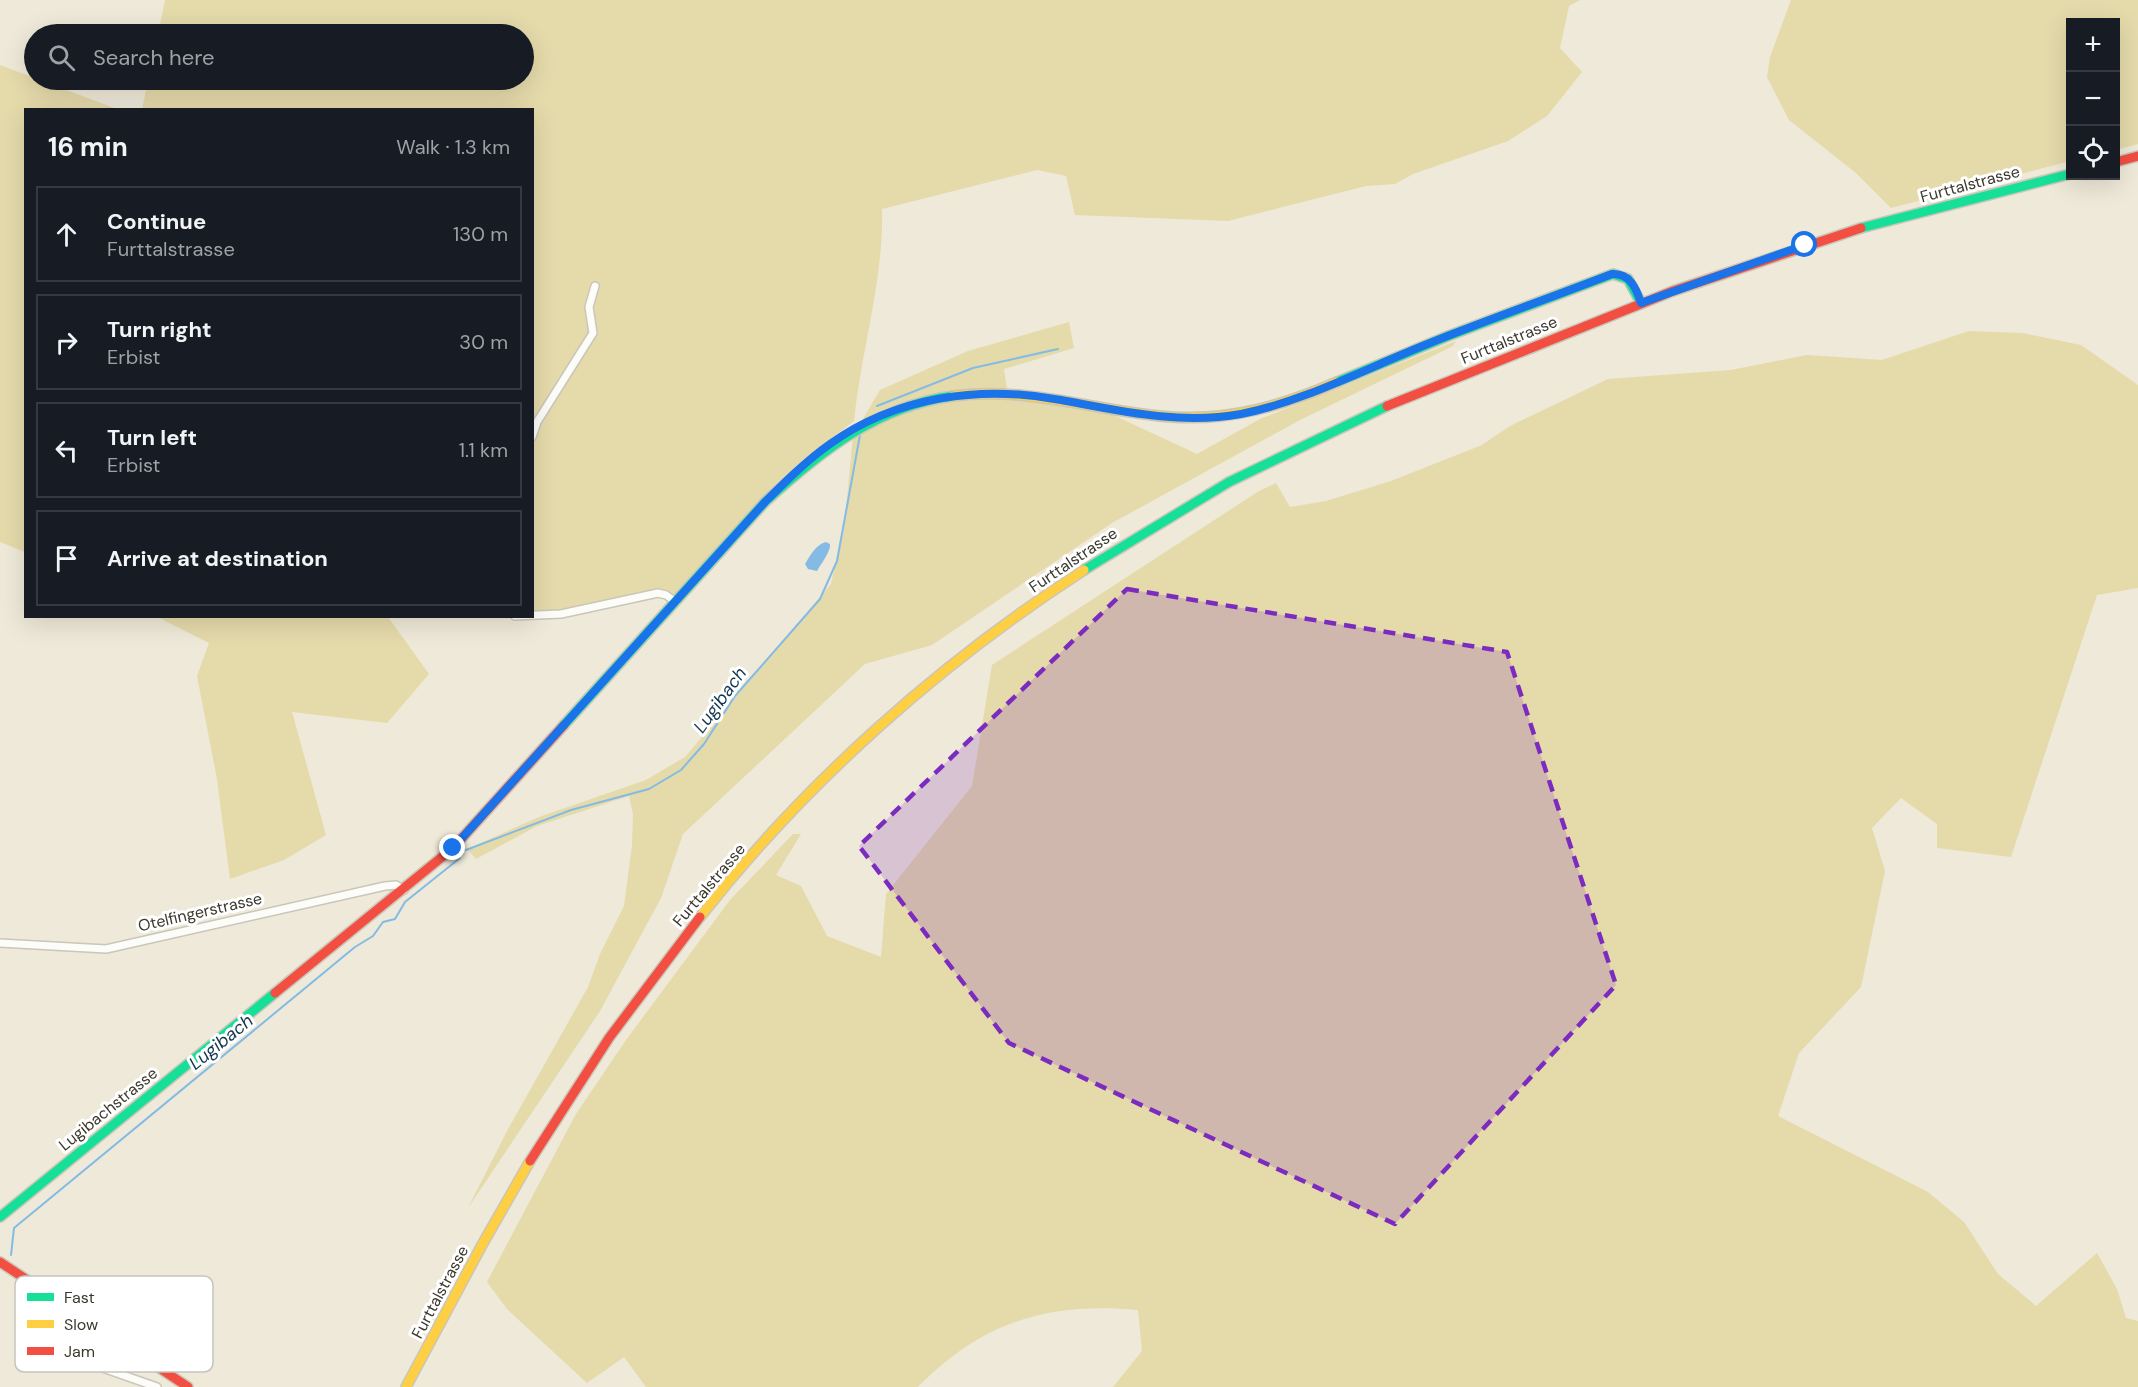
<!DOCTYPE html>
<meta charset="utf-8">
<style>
:root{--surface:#171b24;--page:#20242c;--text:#f1f3f6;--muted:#9ea1a6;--line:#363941}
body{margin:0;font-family:"DM Sans",sans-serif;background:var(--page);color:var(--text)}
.controls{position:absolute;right:18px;top:18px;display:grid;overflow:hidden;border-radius:0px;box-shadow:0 6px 24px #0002}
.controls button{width:54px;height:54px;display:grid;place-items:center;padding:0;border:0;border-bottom:2px solid var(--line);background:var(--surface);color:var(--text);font:30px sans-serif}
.stop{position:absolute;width:18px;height:18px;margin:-14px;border:4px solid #1a73e8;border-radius:50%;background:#fff}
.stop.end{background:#1a73e8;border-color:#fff;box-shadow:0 2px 6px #0008}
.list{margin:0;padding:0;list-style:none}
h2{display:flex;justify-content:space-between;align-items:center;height:78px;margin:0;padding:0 24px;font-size:26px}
h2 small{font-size:20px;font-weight:400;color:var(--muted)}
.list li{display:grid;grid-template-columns:39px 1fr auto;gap:18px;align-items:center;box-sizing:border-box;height:96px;margin:0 12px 12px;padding:0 12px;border:2px solid var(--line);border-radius:0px}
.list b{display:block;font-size:22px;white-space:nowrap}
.list p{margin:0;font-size:20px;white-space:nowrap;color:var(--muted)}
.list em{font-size:20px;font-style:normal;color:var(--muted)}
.icon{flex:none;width:33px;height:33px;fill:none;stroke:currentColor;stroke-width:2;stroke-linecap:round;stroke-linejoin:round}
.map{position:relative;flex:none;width:2138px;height:1387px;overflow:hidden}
.search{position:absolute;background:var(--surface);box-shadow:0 6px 24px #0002;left:24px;top:24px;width:510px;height:66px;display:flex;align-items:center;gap:15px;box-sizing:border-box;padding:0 21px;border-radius:33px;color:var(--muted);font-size:22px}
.panel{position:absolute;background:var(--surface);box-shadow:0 6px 24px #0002;left:24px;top:108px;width:510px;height:510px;border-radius:0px}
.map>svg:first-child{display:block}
</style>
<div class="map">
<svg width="2138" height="1387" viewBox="0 0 2138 1387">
<rect width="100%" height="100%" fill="#eee9d8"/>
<!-- green -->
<path fill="#e5daaa" d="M165 0H1580L1569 6 1560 48 1582 72 1547 116 1508 141 1413 174 1395 184 1366 186 1228 221 1075 215 1066 176 1037 170 882 209C884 280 861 350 854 421L798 464 755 506 671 601 657 592 574 610 533 615 532 110H142L148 80H524V34H158Z
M1791 0H2138V144L2116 150V22H2070V161L1891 208 1856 173 1789 120 1767 77 1770 57Z
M0 65 117 109 26 110 25 552 0 542Z
M1069 322 1074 348 1004 369 1008 396 1109 413 1197 454 1260 419 1456 341 1453 346 1300 420 1112 523 932 645 865 664 683 834 661 898 600 1011 468 1208 507 1131 588 987 600 954 624 906 632 845 633 814 629 796 537 826 476 859 467 849 539 817 646 780 685 757 831 584 845 520 853 436 880 390 968 351Z
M1969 331 2022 333 2081 345 2138 385V588L2097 595 2011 857 1937 848V824L1901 798 1872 828 1885 871 1861 987 1799 1053 1778 1116 1928 1192 1964 1222 1998 1274 2036 1306 2097 1253 2117 1289 2126 1318 2138 1321V1387H1113L1142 1351 1138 1310C1047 1302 982 1322 918 1387H646L624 1357 587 1383 507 1309 487 1282 576 1114 626 1040 730 900 793 834H801L776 875 801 886 827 936 881 957 886 894 972 786 992 665 1259 491 1276 483 1290 507 1326 501 1391 481 1482 445 1510 426 1608 379 1731 370 1807 355 1882 360Z
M157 617H388L429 674 387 723 292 712 326 835 284 860 230 879 217 779 197 676 209 643Z"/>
<!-- water -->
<path fill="#83bbe5" d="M826 542 830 544C831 551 821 564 817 571L808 569 805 564C810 556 816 544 826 542Z"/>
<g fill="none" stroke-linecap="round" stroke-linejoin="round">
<!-- stream -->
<path stroke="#83bbe5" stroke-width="2" d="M877 406 973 368 1058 349
M466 850 571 810 649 789 681 770 704 744 735 696 820 599 837 561 860 435
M11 1255 14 1228 355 947 373 936 383 922 395 919 405 902 460 858"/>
<!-- street casing -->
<g stroke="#cac6b9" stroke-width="10">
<path id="street" d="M532 437 537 422 593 333 589 307 595 286
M515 616 561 614 658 593 666 595 676 602
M0 943 106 949 385 886 396 885 404 890
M85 1320C76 1334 65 1344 77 1359L157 1387"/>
</g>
<!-- fast casing -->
<g stroke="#cac6b9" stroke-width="12">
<path id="fast" d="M1861 228 2070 174
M1337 382 1448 336 1613 274 1628 279 1641 303
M1084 570 1229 482 1387 406
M564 725 765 502C820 452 877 406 953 396
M0 1217 275 993"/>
</g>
<!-- slow casing -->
<g stroke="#cac6b9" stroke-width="12">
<path id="slow" d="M953 396C1028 386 1099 412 1172 417 1231 421 1284 405 1337 382
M700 917C806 782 940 663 1084 570
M406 1387 482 1245 530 1161"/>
</g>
<!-- jam casing -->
<g stroke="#cac6b9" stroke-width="12">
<path id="jam" d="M2116 162 2138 156
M1387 406 1673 291 1861 228
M275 993 453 848 564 725
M530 1161 609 1038 700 917
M0 1262 188 1387"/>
</g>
<!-- street -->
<use href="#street" stroke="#fcfcf9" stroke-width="7"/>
<!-- fast -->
<use href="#fast" stroke="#16e098" stroke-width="9"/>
<!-- slow -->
<use href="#slow" stroke="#ffcf43" stroke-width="9"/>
<!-- jam -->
<use href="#jam" stroke="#f24e42" stroke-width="9"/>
</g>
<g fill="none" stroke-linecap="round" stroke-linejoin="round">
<!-- route -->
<path stroke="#1a73e8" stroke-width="8" d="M453 848 765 502C786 481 806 461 830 444 897 396 981 385 1061 400 1121 411 1180 425 1241 414 1305 401 1365 369 1425 345 1487 320 1550 298 1612 274 1630 273 1636 288 1641 303L1805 245"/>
</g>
<!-- marked area -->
<path fill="#7b2cbf" fill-opacity="0.2" stroke="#7b2cbf" stroke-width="4.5" stroke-dasharray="12 8" stroke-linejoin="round" d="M1127 589 1507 652 1616 985 1395 1224 1009 1043 859 846Z"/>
<g text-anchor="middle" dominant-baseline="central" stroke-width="6" stroke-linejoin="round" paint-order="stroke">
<!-- street labels -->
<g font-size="16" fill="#3b382c" stroke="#fff">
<text transform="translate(1970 184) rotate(-15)">Furttalstrasse</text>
<text transform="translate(1509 340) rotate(-22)">Furttalstrasse</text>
<text transform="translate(1073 560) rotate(-34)">Furttalstrasse</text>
<text transform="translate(709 885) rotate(-50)">Furttalstrasse</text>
<text transform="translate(200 912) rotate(-13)">Otelfingerstrasse</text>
<text transform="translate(108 1109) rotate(-39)">Lugibachstrasse</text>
<text transform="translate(440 1292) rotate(-62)">Furttalstrasse</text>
</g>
<!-- water labels -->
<g font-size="18" font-style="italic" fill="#143651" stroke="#fff">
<text transform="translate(720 700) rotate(-54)">Lugibach</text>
<text transform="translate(221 1042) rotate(-39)">Lugibach</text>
</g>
</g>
<!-- legend -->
<rect x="15" y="1276" width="198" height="96" rx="9" fill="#fff" stroke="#c4c3c0" stroke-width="1.5"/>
<rect x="27" y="1293" width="27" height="8" fill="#16e098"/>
<rect x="27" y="1320" width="27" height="8" fill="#ffcf43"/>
<rect x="27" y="1347" width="27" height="8" fill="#f24e42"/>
<g font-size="16" fill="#3b382c">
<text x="64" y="1303">Fast</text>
<text x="64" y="1330">Slow</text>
<text x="64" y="1357">Jam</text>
</g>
</svg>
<div class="controls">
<button>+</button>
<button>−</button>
<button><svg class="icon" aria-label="locate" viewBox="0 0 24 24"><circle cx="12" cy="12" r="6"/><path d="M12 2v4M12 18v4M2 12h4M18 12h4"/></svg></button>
</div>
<div class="stop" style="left:1805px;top:245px"></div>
<div class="stop end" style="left:453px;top:848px"></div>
<div class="search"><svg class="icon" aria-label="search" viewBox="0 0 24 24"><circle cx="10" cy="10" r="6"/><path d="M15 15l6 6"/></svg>Search here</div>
<section class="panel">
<h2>16 min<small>Walk · 1.3 km</small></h2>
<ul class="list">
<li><svg class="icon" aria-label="ahead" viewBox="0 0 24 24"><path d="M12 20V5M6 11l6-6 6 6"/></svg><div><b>Continue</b><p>Furttalstrasse</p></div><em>130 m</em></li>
<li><svg class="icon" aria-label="right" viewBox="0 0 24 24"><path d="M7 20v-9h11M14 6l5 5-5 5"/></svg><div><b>Turn right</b><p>Erbist</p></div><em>30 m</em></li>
<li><svg class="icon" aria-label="left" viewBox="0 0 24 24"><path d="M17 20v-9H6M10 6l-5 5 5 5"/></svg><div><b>Turn left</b><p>Erbist</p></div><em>1.1 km</em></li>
<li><svg class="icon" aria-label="arrive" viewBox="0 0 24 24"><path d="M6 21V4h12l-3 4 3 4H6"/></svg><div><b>Arrive at destination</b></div></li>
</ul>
</section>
</div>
